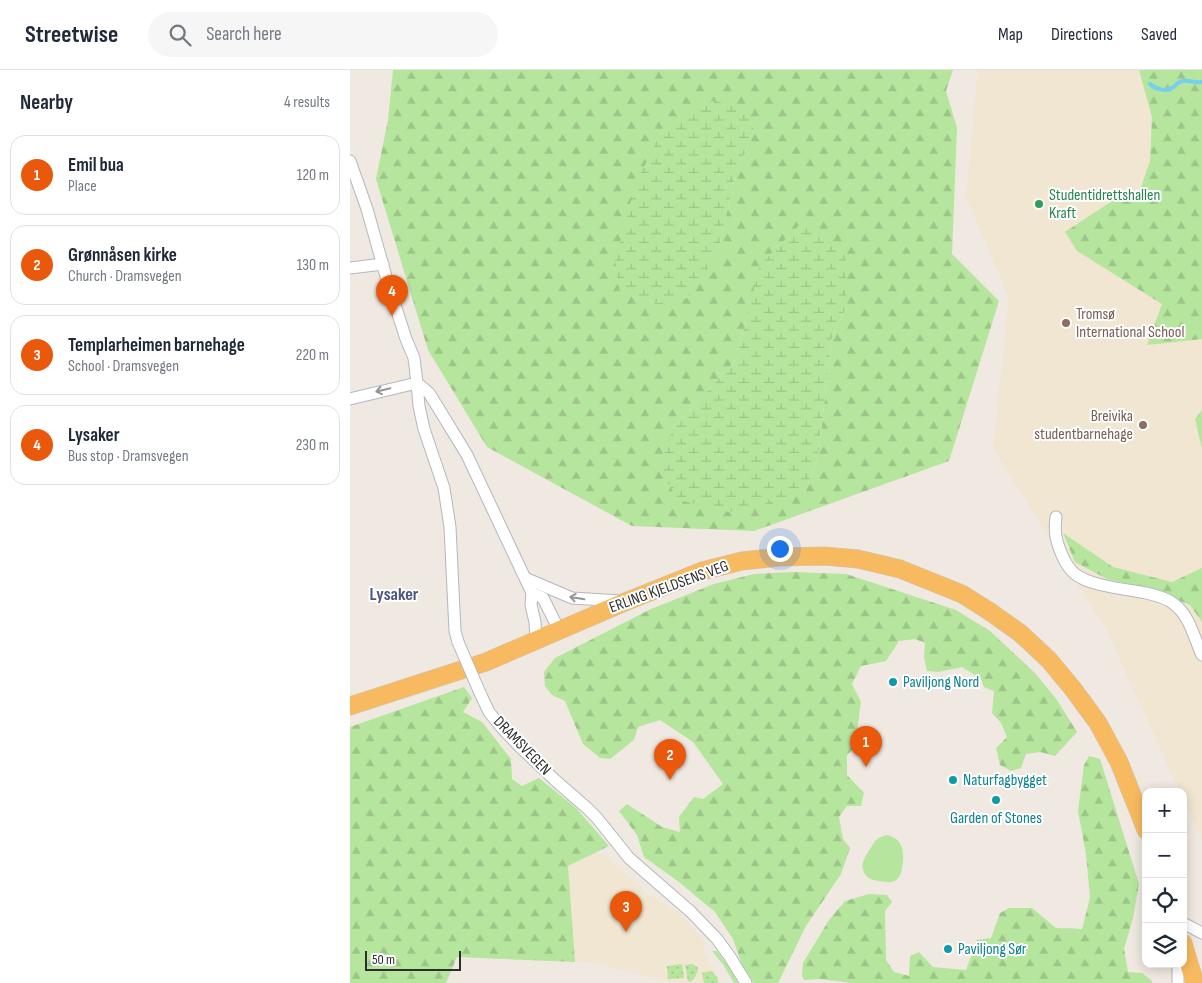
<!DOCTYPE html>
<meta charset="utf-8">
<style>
:root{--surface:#fff;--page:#f6f6f7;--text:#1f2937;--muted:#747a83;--line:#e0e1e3;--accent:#ea580c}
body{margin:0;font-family:"Sofia Sans Condensed",sans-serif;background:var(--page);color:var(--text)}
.controls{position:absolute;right:15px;bottom:15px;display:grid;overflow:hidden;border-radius:10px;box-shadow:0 2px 12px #0003}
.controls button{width:45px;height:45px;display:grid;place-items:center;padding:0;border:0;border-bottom:1px solid var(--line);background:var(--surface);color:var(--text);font:25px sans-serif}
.scale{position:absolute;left:15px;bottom:12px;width:96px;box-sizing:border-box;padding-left:5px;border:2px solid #2e2e2e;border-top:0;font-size:14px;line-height:18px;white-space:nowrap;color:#2e2e2e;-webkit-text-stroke:4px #fff;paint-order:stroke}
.you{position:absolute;left:429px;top:478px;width:18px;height:18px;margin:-12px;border:4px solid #fff;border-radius:50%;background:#1a73e8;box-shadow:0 0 0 8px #1a73e833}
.badge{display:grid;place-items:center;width:32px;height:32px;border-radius:50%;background:var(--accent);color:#fff;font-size:16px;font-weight:700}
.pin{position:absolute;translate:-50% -41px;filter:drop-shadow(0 1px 2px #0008)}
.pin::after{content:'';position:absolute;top:26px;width:18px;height:15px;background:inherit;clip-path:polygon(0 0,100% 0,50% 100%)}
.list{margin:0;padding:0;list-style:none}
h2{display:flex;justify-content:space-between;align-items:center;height:65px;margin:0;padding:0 20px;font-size:21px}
h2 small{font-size:16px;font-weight:400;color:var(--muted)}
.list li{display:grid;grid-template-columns:32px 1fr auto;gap:15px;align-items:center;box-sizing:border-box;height:80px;margin:0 10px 10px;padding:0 10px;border:1px solid var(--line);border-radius:15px}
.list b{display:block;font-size:19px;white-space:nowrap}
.list p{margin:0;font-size:16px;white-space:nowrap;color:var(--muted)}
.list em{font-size:16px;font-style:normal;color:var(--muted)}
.icon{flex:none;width:28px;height:28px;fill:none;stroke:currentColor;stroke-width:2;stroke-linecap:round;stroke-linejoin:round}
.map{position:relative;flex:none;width:852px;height:913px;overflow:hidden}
header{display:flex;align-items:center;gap:30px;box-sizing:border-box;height:70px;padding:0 25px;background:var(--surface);border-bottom:1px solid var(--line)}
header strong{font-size:24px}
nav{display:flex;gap:28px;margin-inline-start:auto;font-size:18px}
.search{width:350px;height:45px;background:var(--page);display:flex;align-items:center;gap:12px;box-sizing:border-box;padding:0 18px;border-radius:28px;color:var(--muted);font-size:19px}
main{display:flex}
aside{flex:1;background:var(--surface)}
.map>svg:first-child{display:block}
</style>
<header>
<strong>Streetwise</strong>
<div class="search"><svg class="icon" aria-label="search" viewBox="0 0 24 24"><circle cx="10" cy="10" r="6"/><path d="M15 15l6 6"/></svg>Search here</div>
<nav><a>Map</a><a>Directions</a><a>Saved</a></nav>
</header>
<main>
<aside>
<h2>Nearby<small>4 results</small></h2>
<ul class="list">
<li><span class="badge">1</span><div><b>Emil bua</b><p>Place</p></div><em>120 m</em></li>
<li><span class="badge">2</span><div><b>Grønnåsen kirke</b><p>Church · Dramsvegen</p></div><em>130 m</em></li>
<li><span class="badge">3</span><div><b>Templarheimen barnehage</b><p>School · Dramsvegen</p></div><em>220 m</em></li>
<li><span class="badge">4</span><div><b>Lysaker</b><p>Bus stop · Dramsvegen</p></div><em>230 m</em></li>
</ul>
</aside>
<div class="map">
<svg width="852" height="913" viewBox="0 0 852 913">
<defs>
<pattern id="forest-firs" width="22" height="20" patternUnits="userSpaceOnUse" patternTransform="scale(1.25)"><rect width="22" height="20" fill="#b6e59e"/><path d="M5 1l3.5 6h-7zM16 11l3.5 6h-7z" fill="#9dc588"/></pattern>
<pattern id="wetland-marsh" width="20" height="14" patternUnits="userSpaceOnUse" patternTransform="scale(1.25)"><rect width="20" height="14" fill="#b6e59e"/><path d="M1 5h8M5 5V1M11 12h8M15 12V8" fill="none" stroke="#9dc588"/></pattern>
<pattern id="park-dots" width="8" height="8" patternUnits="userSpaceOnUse" patternTransform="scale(1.25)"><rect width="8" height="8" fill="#b6e59e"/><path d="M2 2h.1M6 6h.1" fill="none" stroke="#9dc588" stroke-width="1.8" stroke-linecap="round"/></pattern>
</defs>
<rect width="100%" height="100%" fill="#efe9e1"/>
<!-- education -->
<path fill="#f0e6d1" d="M628 0H852V769L833 728V722H830L756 559 643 378 659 228 616 127Z
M245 782 256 786 299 825 329 842 355 872 353 883 364 899 371 913H328L257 897V894L225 892 218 796Z"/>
<!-- grass -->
<path fill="#b6e59e" d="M537 765C551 768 554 778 553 792 551 809 547 815 529 811 523 810 518 809 515 804 509 795 515 787 520 779 522 776 524 772 526 770 530 767 533 766 537 765Z
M362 881H367L379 897 388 913H384L374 896Z"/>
<!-- forest -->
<path fill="url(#forest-firs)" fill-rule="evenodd" d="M43 0H603L596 21 607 58 602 184 649 231 599 391 404 461 282 456 137 377 78 280 26 109 38 50ZM405 55 396 80 386 103 367 185 309 233 271 223ZM496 238 482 266 468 387 454 424 323 358 386 290 396 251Z
M789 0H852V269L797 275 812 234 727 181 715 162 762 131 787 129 800 91 802 47Z
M852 340V379L845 349Z
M713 463 763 497 822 512 852 498V552L840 535 801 519 757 509 725 492Z
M443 502 496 504 606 540 640 561 685 603 707 630 727 662 705 686 690 682 676 684 671 698 661 701 650 695 646 678 657 667 651 653 642 643 644 621 634 617 631 609 612 597 589 602 577 601 574 587 575 573 565 569 549 571 536 591 511 596 502 614 511 632 505 677 497 685V705L514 723 511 736H497L489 747 493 769 500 778 491 804 456 856 428 913H404L392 895 383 869 365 842 329 812 294 787 287 765 269 741 277 734 312 757 330 762 329 747 344 727 353 729 373 714 343 672 310 650 288 657 284 670 260 689 250 688 233 674 215 631 202 625 195 616 194 602 205 588 301 539 364 514 404 504Z
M114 617 122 628 113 642 132 652 161 689 162 709 172 716 189 708 226 738 259 776 218 796 225 892 107 887 96 913H0V657Z
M739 686 750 689 789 814 783 848 774 879 778 902 792 903 802 911V913H502L470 909 454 910 452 905 453 893 479 850 495 831 519 824 537 825 542 832 535 841 536 890 544 902 559 906 560 886 569 882 583 897 616 900 627 870 641 868 650 843 659 838H682L706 858 732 859 740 828 736 784 728 741 734 695Z"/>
<!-- wetland -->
<path fill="url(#wetland-marsh)" d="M362 31 391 36 405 55 396 80 386 103 367 185 338 228 309 233 270 223 265 190 286 113 309 66Z
M449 155 478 166 496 185V238L482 266 468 387 454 424 379 442 329 430 309 400 323 358 386 290 410 195Z"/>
<!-- park -->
<path fill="url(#park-dots)" d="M332 894 334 908 318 909 317 896Z
M342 894 346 896 348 898C348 903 344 910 340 912L338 911 335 895Z
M361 901 367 907 368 913H354L352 903Z"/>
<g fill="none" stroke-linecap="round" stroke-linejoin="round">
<!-- stream -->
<path stroke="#75cff0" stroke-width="4" d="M800 14C805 19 816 22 822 18 826 16 827 12 832 11 838 10 845 13 852 12"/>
<!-- minor casing -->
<g stroke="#b4b7c1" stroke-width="13">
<path id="minor" d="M0 91 17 139 37 210 56 269 64 288 67 313 69 336 74 359 94 418 100 457 105 561 108 572
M0 198 33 194
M67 313 79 323 92 344 117 385 182 523 181 535 185 552 186 570
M0 329 67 313
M706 447C704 462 706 471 712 485 715 492 719 499 725 504 740 516 776 519 796 523 805 525 817 528 824 534 840 546 844 568 852 585
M175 508 222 528 271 531
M182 523 193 528 209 560
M130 623 139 642 152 658 169 676 206 711 237 738 247 748 279 788 341 842 367 869 380 887 396 913
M833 853 852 863
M828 913V894"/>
</g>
<!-- trunk casing -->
<g stroke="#c9c9c9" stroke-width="19">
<path id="trunk" d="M0 636 136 592 275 532 352 501 392 491 429 487 474 486 508 489 550 499 612 524 639 541 670 563 699 590 723 619 748 653 769 692 796 760
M833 873 845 913"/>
</g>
<!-- minor -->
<use href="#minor" stroke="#fff" stroke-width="11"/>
<!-- trunk -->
<use href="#trunk" stroke="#f8ba60" stroke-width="18"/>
<!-- minor-bridge casing -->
<g stroke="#b4b7c1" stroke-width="13" stroke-linecap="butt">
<path id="minor-bridge" d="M108 572 130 623"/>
</g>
<!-- minor-bridge -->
<use href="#minor-bridge" stroke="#fff" stroke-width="11"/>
</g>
<!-- one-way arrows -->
<defs><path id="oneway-shaft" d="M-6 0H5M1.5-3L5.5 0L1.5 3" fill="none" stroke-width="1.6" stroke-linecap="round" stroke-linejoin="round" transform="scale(1.25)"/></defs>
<g stroke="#969696">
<use href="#oneway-shaft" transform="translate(33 320) rotate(167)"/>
<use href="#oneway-shaft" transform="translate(227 528) rotate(-170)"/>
</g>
<!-- markers -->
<circle fill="#2e9e5b" stroke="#fff" stroke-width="2" cx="689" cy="134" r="5"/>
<g fill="#8d6e63" stroke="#fff" stroke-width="2">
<circle cx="716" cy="253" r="5"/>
<circle cx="793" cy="355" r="5"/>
</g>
<g fill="#0f9aa8" stroke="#fff" stroke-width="2">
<circle cx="543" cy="612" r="5"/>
<circle cx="603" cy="710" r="5"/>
<circle cx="646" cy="730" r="5"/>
<circle cx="598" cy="879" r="5"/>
</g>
<g text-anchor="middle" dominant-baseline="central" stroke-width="4" stroke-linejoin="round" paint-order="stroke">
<!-- leisure labels -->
<g font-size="16" fill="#27864d" stroke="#fff" text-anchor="start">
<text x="699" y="125">Studentidrettshallen<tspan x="699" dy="18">Kraft</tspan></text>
</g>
<!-- education labels -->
<g font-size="16" fill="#785e54" stroke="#fff" text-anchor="start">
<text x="726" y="244">Tromsø<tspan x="726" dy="18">International School</tspan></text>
<text x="783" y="346" text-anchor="end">Breivika<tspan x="783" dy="18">studentbarnehage</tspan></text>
</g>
<!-- street labels -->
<g font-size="16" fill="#2e2e2e" stroke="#fff">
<text transform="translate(319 517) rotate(-20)">ERLING KJELDSENS VEG</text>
<text transform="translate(172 676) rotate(46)">DRAMSVEGEN</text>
</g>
<!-- culture labels -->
<g font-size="16" fill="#0d838f" stroke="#fff" text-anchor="start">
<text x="553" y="612">Paviljong Nord</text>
<text x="613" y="710">Naturfagbygget</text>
<text x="646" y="748" text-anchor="middle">Garden of Stones</text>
<text x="608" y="879">Paviljong Sør</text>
</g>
<!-- neighbourhood labels -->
<g font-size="18" font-weight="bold" fill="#4d5680" stroke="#fff">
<text x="44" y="524">Lysaker</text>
</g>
</g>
</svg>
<div class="controls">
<button>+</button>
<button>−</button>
<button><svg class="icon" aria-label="locate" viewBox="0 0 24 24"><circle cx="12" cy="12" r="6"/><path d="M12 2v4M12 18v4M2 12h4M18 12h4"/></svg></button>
<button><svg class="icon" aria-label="layers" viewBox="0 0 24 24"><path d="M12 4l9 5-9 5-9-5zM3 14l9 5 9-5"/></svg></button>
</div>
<div class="scale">50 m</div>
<div class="you"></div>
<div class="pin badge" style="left:516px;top:697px">1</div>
<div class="pin badge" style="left:320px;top:710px">2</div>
<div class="pin badge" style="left:276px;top:862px">3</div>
<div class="pin badge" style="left:42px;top:246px">4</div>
</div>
</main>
